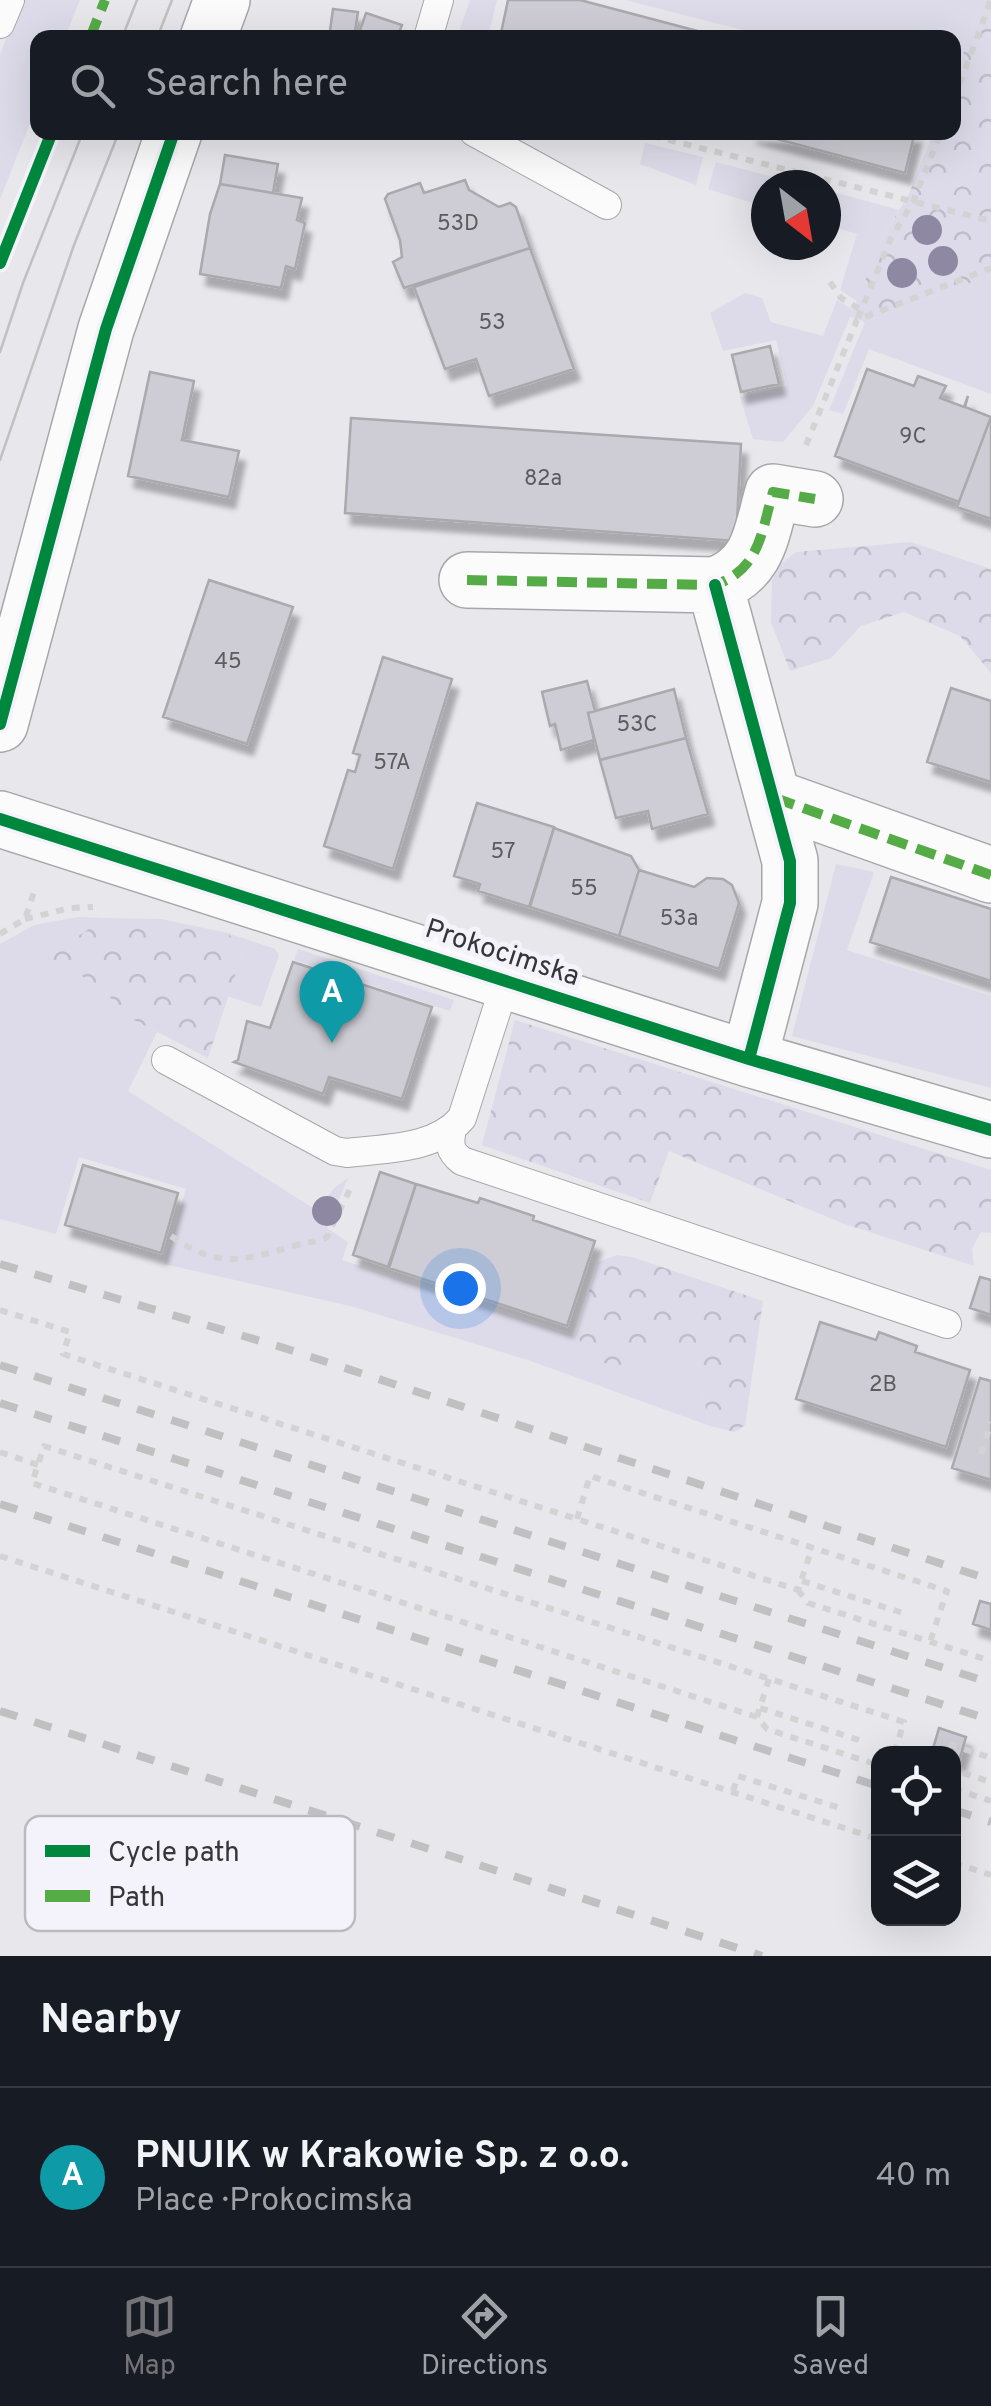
<!DOCTYPE html>
<meta charset="utf-8">
<style>
:root{--surface:#171b24;--page:#20242c;--text:#f1f3f6;--muted:#9ea1a6;--line:#363941;--accent:#747377}
body{margin:0;font-family:Overpass,sans-serif;background:var(--page);color:var(--text)}
.controls{position:absolute;right:30px;bottom:30px;display:grid;overflow:hidden;border-radius:20px;box-shadow:0 10px 40px #0002}
.controls button{width:90px;height:90px;display:grid;place-items:center;padding:0;border:0;border-bottom:2px solid var(--line);background:var(--surface);color:var(--text);font:50px sans-serif}
.compass{position:absolute;left:751px;top:170px;width:90px;height:90px;border-radius:50%;background:var(--surface);box-shadow:0 10px 40px #0002;rotate:149deg}
.you{position:absolute;left:460px;top:1288px;width:35px;height:35px;margin:-25px;border:8px solid #fff;border-radius:50%;background:#1a73e8;box-shadow:0 0 0 15px #1a73e833}
.badge{display:grid;place-items:center;width:65px;height:65px;border-radius:50%;background:var(--accent);color:#fff;font-size:32px;font-weight:700}
.pin{position:absolute;translate:-50% -82px;filter:drop-shadow(0 2px 5px #0008)}
.pin::after{content:'';position:absolute;top:52px;width:35px;height:30px;background:inherit;clip-path:polygon(0 0,100% 0,50% 100%)}
.list{margin:0;padding:0;list-style:none}
h2{display:flex;justify-content:space-between;align-items:center;height:130px;margin:0;padding:0 40px;font-size:42px}
h2 small{font-size:32px;font-weight:400;color:var(--muted)}
.list li{display:grid;grid-template-columns:65px 1fr auto;gap:30px;align-items:center;box-sizing:border-box;height:180px;padding:0 40px;border-top:2px solid var(--line)}
.list b{display:block;font-size:38px;white-space:nowrap}
.list p{margin:0;font-size:32px;white-space:nowrap;color:var(--muted)}
.list em{font-size:32px;font-style:normal;color:var(--muted)}
.icon{flex:none;width:55px;height:55px;fill:none;stroke:currentColor;stroke-width:2;stroke-linecap:round;stroke-linejoin:round}
.map{position:relative;flex:none;width:991px;height:1956px;overflow:hidden}
.search{position:absolute;background:var(--surface);box-shadow:0 10px 40px #0002;left:30px;right:30px;top:30px;height:110px;display:flex;align-items:center;gap:25px;box-sizing:border-box;padding:0 35px;border-radius:20px;color:var(--muted);font-size:38px}
.sheet{height:310px;background:var(--surface)}
nav{display:flex;justify-content:space-around;align-items:center;box-sizing:border-box;height:140px;border-top:2px solid var(--line);background:var(--surface);font-size:28px;color:var(--muted)}
nav a{display:grid;justify-items:center;gap:5px}
nav .on{color:var(--accent)}
.map>svg:first-child{display:block}
</style>
<div class="map">
<svg width="991" height="1956" viewBox="0 0 991 1956">
<defs>
<pattern id="forest-crowns" width="20" height="18" patternUnits="userSpaceOnUse" patternTransform="scale(2.5)"><rect width="20" height="18" fill="#dddbe9"/><path d="M2 6a3 3 0 1 1 6 0M12 15a3 3 0 1 1 6 0" fill="none" stroke="#bebdc9"/></pattern>
<filter id="shadow"><feDropShadow dx="6" dy="11" stdDeviation="2.5" flood-color="#0004"/></filter>
</defs>
<rect width="100%" height="100%" fill="#e8e7ec"/>
<!-- green -->
<path fill="#dddbe9" d="M20 0H80L65 37 38 38 37 106 0 199V55Z
M470 0H497L488 37H457Z
M625 0H983L954 79V38L770 37Z
M645 143 703 157 696 185 640 164Z
M716 162 804 185H766V207L708 189Z
M826 190 899 210 884 235 857 301 840 290 857 234 826 225Z
M991 275V394L869 349 843 414 829 410 865 322Z
M745 293 762 298 771 322 823 336 837 300 853 310 813 406 783 442 753 439 740 397 787 386 776 340 723 351 710 313Z
M836 864 874 872 847 950 991 996V1088L792 1036Z
M78 917 105 918 68 943 29 944 79 973 107 994 128 1017 157 1032 128 1091 316 1210 334 1188 348 1178 327 1228 348 1242 342 1260 575 1336 604 1363 657 1340 697 1370 710 1426 528 1360 350 1306 164 1264 186 1189 79 1157 56 1234 0 1219V944L34 925Z
M228 933 275 949 279 955 261 1007 227 996 243 951Z
M298 949 454 1000 450 1011 294 960Z"/>
<!-- forest -->
<path fill="url(#forest-crowns)" d="M983 0H991V275L865 322 850 317 884 235 909 194 933 133 954 132V79Z
M911 542 991 569V673L960 636 904 612 861 626 831 658 790 671 771 622 772 582 778 566 796 552Z
M105 918 161 919 228 933 243 951 208 1058 128 1017 107 994 79 974 29 959V943H68Z
M515 1020 991 1170V1233L981 1232 972 1249 974 1266 842 1223 669 1151 650 1203 482 1145Z
M617 1255 632 1257 763 1301 745 1425 735 1432 710 1426 697 1371 658 1341 630 1366 603 1363 575 1336 598 1262Z"/>
<!-- building -->
<path fill="#ceccd4" stroke="#aaa9ad" stroke-width="2.5" filter="url(#shadow)" d="M508 0H580L724 38H500Z
M333 9 358 12 354 38H329Z
M366 13 402 25 397 38H372L359 33Z
M750 132H915L905 173Z
M225 155 278 164 273 193 220 184Z
M465 180 469 190 499 207 510 203 516 207 530 248 404 288 393 262 402 257 400 240 385 199 388 194 420 183 424 193Z
M220 184 302 198 297 220 305 223 295 269 286 266 281 288 200 274 210 214Z
M530 248 574 369 489 396 476 359 445 369 414 287Z
M770 346 779 384 741 392 732 355Z
M867 369 914 386 918 376 946 386 940 398 964 407 968 396 965 407 991 417 959 502 835 456Z
M150 372 194 381 182 440 239 451 229 497 128 476Z
M991 417V519L957 507Z
M351 418 741 444 736 541 345 513Z
M209 580 293 607 247 744 163 717Z
M383 657 452 679 393 869 324 846 348 770 355 772 360 755 353 753Z
M587 681 595 711 588 713 594 740 561 750 555 724 550 726 542 692Z
M951 688 991 701V782L927 762Z
M674 689 686 738 600 760 588 713Z
M686 738 708 814 652 829 648 811 616 818 600 760Z
M477 803 554 827 529 907 478 891 480 884 454 876Z
M554 828 631 856 639 870 619 936 530 907Z
M639 870 694 887 707 878 723 879 732 885 739 903 719 969 619 936Z
M891 877 991 909V981L870 942Z
M293 962 432 1007 402 1099 329 1077 323 1094 234 1062 238 1060 247 1021 270 1028Z
M83 1165 178 1193 161 1253 65 1225Z
M380 1172 416 1184 388 1267 353 1255Z
M416 1184 478 1203 480 1198 534 1216 533 1220 595 1241 567 1326 389 1268Z
M980 1277 991 1280V1315L970 1308Z
M820 1322 876 1340 879 1332 917 1346 915 1352 970 1370 946 1447 796 1399Z
M980 1378 991 1381V1480L952 1468Z
M980 1601 991 1604V1630L973 1624Z
M939 1728 966 1737 959 1761 954 1759V1754L932 1752Z"/>
<g fill="none" stroke-linecap="round" stroke-linejoin="round">
<!-- lane casing -->
<g stroke="#a7a6a9" stroke-width="30">
<path id="lane" d="M0 24 10 0
M428 38 439 0
M474 132 607 205
M166 1060 335 1151 347 1153C386 1148 435 1150 462 1118L506 981
M452 1129C449 1144 449 1151 462 1161L947 1324"/>
</g>
<!-- street casing -->
<g stroke="#a7a6a9" stroke-width="58">
<path id="street" d="M208 38 222 0
M467 580 715 585C760 569 761 533 773 492L815 499
M715 585 790 861V903L749 1059
M0 724 106 329 174 132
M775 798 991 875
M0 819 749 1059 991 1130"/>
</g>
<!-- path -->
<path stroke="#d4d3d4" stroke-width="6" stroke-dasharray="8 8" stroke-linecap="butt" d="M954 99 991 0
M637 132 991 221
M830 282 841 298 861 310
M858 318 891 238 913 202 941 132
M806 445 857 320 991 268
M25 919 70 908 93 907
M0 934 25 919 36 886
M171 1236C219 1270 245 1260 297 1245 308 1242 317 1242 327 1237L350 1189
M0 1310 70 1332 63 1354 798 1590 812 1548
M0 1452 38 1465
M981 1454 991 1422
M577 1519 590 1476 947 1591 930 1642
M0 1556 878 1839
M802 1581 903 1613
M798 1590 808 1603 991 1661
M769 1679 757 1717 767 1729 878 1765
M760 1708 862 1741
M757 1717 32 1483 44 1446 904 1722 894 1754
M949 1744 991 1758
M963 1773 991 1782
M954 1789 991 1801
M733 1791 738 1776 840 1808
M954 1863 991 1875"/>
<!-- lane -->
<use href="#lane" stroke="#fcfbfc" stroke-width="28"/>
<!-- street -->
<use href="#street" stroke="#fcfbfc" stroke-width="55"/>
<!-- tram -->
<path stroke="#c0c0c1" stroke-width="2.5" d="M122 38 137 0
M157 38 172 0
M0 352 23 283 83 132
M0 460 74 245 119 132"/>
<!-- rail -->
<path stroke="#c0c0c1" stroke-width="8" stroke-dasharray="18 18" stroke-linecap="butt" d="M0 1264 284 1348 991 1580
M0 1365 991 1683
M0 1403 991 1720
M0 1504 878 1786
M0 1711 762 1956
M954 1810 991 1822"/>
<!-- quiet -->
<path stroke="#55ac46" stroke-width="10" stroke-dasharray="20 10" stroke-linecap="butt" d="M90 38 105 0
M467 580 715 585C760 569 761 533 773 492L815 499
M775 798 991 875"/>
<!-- cycleway casing -->
<g stroke="#f4f3fb" stroke-width="19">
<path id="cycleway" d="M0 263 52 132
M715 585 790 861V903L749 1059
M0 724 106 329 174 132
M0 819 749 1059 991 1130"/>
</g>
<!-- cycleway -->
<use href="#cycleway" stroke="#00873e" stroke-width="12"/>
</g>
<!-- trees -->
<g fill="#8e88a2">
<circle cx="927" cy="230" r="15"/>
<circle cx="943" cy="261" r="15"/>
<circle cx="902" cy="273" r="15"/>
<circle cx="327" cy="1211" r="15"/>
</g>
<g text-anchor="middle" dominant-baseline="central" stroke-width="10" stroke-linejoin="round" paint-order="stroke">
<!-- number labels -->
<g font-size="22" fill="#5c5b5f">
<text x="458" y="224">53D</text>
<text x="492" y="323">53</text>
<text x="913" y="437">9C</text>
<text x="543" y="479">82a</text>
<text x="228" y="662">45</text>
<text x="637" y="725">53C</text>
<text x="392" y="763">57A</text>
<text x="503" y="852">57</text>
<text x="584" y="889">55</text>
<text x="679" y="919">53a</text>
<text x="883" y="1385">2B</text>
</g>
<!-- street labels -->
<g font-size="28" fill="#363538" stroke="#f4f3fb">
<text transform="translate(502 954) rotate(18)">Prokocimska</text>
</g>
</g>
<!-- legend -->
<rect x="25" y="1816" width="330" height="115" rx="15" fill="#f4f3fb" stroke="#bbbac0" stroke-width="2.5"/>
<rect x="45" y="1845" width="45" height="12" fill="#00873e"/>
<rect x="45" y="1890" width="45" height="12" fill="#55ac46"/>
<g font-size="28" fill="#363538">
<text x="108" y="1861">Cycle path</text>
<text x="108" y="1906">Path</text>
</g>
</svg>
<div class="controls">
<button><svg class="icon" aria-label="locate" viewBox="0 0 24 24"><circle cx="12" cy="12" r="6"/><path d="M12 2v4M12 18v4M2 12h4M18 12h4"/></svg></button>
<button><svg class="icon" aria-label="layers" viewBox="0 0 24 24"><path d="M12 4l9 5-9 5-9-5zM3 14l9 5 9-5"/></svg></button>
</div>
<svg class="compass" viewBox="-18 -18 36 36"><path d="M0-13l5 13h-10z" fill="#e53935"/><path d="M0 13l5-13h-10z" fill="#9ea1a6"/></svg>
<div class="you"></div>
<div class="pin badge" style="left:332px;top:1043px;background:#0f9aa8">A</div>
<div class="search"><svg class="icon" aria-label="search" viewBox="0 0 24 24"><circle cx="10" cy="10" r="6"/><path d="M15 15l6 6"/></svg>Search here</div>
</div>
<section class="sheet">
<h2>Nearby<small></small></h2>
<ul class="list">
<li><span class="badge" style="background:#0f9aa8">A</span><div><b>PNUIK w Krakowie Sp. z o.o.</b><p>Place · Prokocimska</p></div><em>40 m</em></li>
</ul>
</section>
<nav>
<a class="on"><svg class="icon" aria-label="map" viewBox="0 0 24 24"><path d="M3 6l6-2 6 2 6-2v14l-6 2-6-2-6 2zM9 4v14M15 6v14"/></svg>Map</a>
<a><svg class="icon" aria-label="directions" viewBox="0 0 24 24"><path d="M12 3l9 9-9 9-9-9zM9 14v-3h6M13 9l2 2-2 2"/></svg>Directions</a>
<a><svg class="icon" aria-label="saved" viewBox="0 0 24 24"><path d="M7 4h10v16l-5-4-5 4z"/></svg>Saved</a>
</nav>
